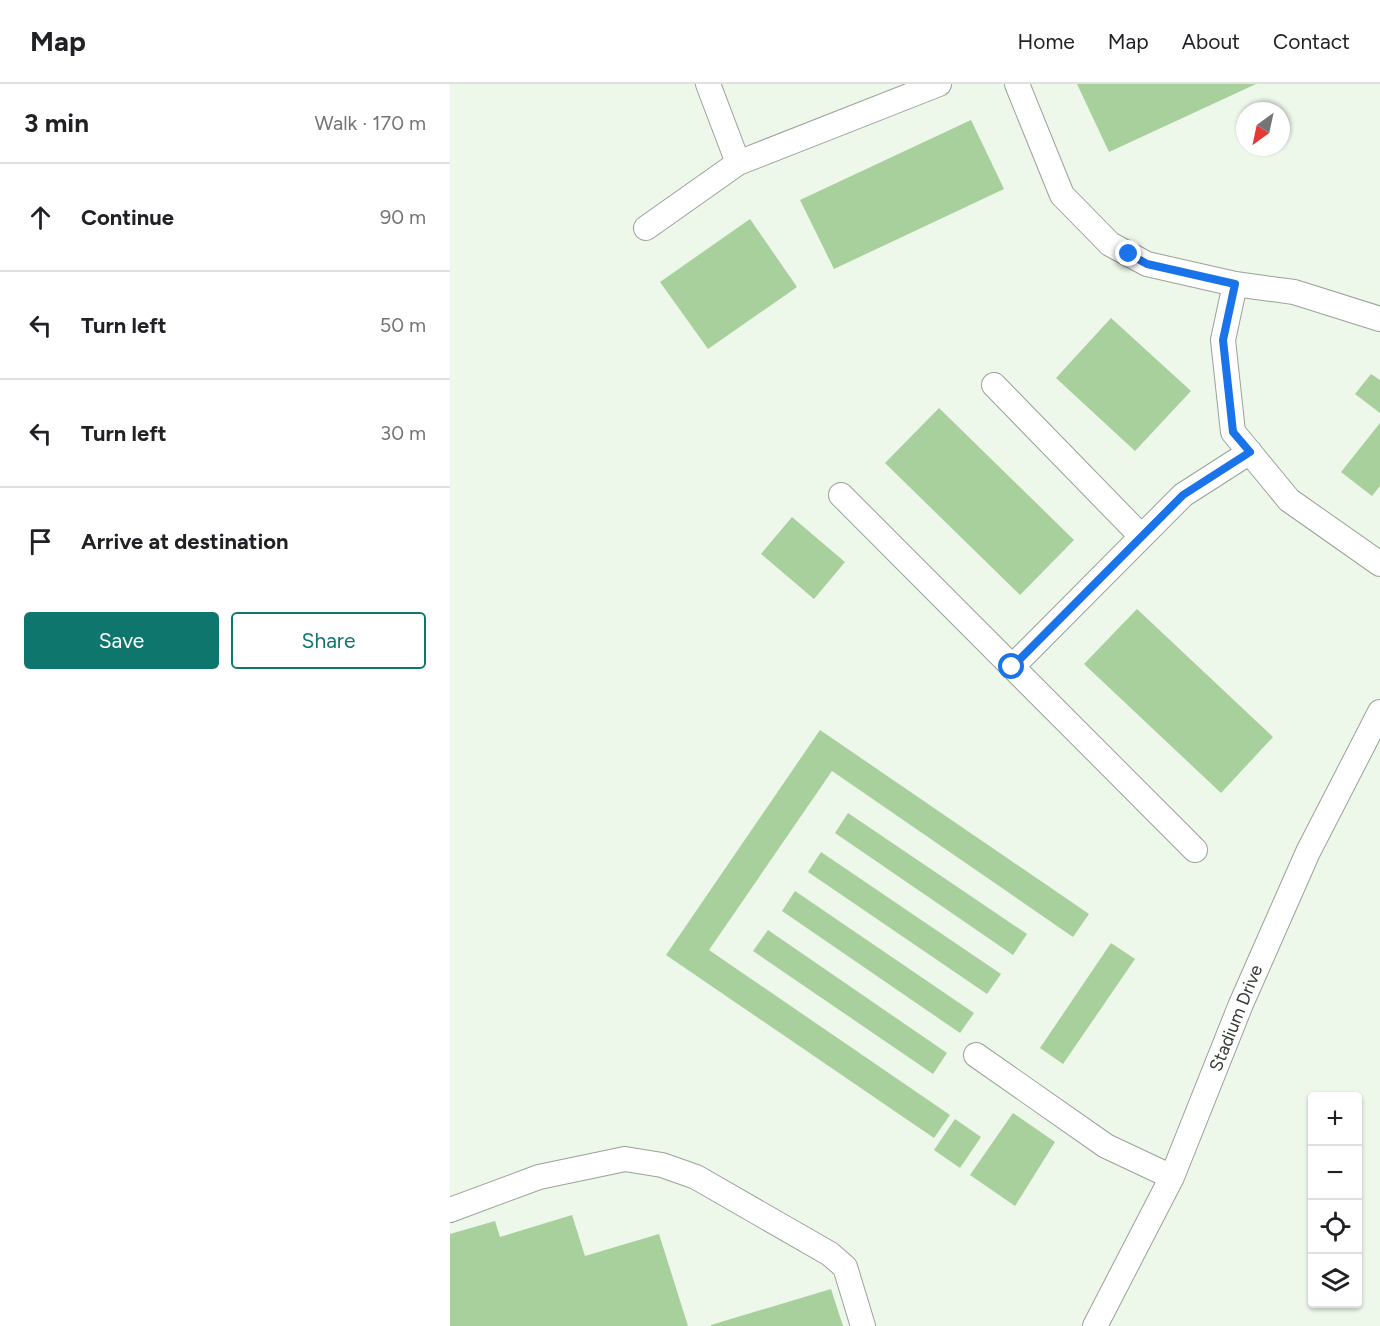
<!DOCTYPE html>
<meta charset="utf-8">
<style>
:root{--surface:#fff;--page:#f6f6f6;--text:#202124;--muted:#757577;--line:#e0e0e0;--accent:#0f766e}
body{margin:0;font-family:Figtree,sans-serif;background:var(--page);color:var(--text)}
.controls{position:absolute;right:18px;bottom:18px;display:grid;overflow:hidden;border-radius:6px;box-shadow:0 2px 4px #0004}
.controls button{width:54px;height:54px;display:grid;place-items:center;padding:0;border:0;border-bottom:2px solid var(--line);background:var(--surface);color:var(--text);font:30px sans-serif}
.compass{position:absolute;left:786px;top:18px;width:54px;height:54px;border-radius:50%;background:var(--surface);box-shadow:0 2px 4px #0004;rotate:213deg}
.stop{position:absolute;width:18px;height:18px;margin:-14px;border:4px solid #1a73e8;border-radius:50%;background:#fff}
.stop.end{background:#1a73e8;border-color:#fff;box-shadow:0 2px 6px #0008}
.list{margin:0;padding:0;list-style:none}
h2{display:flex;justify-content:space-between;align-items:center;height:78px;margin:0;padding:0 24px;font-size:26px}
h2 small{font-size:20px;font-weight:400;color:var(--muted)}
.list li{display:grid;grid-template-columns:39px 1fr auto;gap:18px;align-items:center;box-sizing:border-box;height:108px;padding:0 24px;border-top:2px solid var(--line)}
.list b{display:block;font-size:22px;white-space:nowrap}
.list em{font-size:20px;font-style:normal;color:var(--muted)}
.actions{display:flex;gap:12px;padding:18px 24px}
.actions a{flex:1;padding:14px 0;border:2px solid var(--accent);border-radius:6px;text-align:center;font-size:21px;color:var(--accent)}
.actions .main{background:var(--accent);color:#fff}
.icon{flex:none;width:33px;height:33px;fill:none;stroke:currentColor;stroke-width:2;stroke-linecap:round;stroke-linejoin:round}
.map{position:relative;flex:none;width:930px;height:1242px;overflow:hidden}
header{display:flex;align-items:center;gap:36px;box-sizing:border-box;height:84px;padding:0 30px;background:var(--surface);border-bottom:2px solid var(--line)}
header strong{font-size:28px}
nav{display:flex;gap:33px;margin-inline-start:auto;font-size:21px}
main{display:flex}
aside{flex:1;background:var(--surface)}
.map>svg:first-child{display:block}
</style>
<header>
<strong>Map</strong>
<nav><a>Home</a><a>Map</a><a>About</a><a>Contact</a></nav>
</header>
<main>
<aside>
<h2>3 min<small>Walk · 170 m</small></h2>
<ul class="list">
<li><svg class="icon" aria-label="ahead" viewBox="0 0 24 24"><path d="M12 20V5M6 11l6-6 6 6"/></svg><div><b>Continue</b></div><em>90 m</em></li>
<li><svg class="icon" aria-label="left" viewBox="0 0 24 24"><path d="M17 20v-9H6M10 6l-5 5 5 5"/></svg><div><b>Turn left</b></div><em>50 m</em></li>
<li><svg class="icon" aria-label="left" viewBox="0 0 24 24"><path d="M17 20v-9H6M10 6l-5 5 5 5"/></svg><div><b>Turn left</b></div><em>30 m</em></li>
<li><svg class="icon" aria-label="arrive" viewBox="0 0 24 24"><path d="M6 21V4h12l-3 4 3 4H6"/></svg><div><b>Arrive at destination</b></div></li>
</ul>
<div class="actions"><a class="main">Save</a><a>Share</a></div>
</aside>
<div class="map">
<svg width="930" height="1242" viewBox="0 0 930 1242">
<rect width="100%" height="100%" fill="#edf7ea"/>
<!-- building -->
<path fill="#a8d09c" d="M627 0H806L659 68Z
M521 36 554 105 384 185 350 116Z
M300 135 347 203 258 265 210 198Z
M661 234 741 307 685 367 606 294Z
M921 290 930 296V329L905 310Z
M489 324 624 456 570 511 435 379Z
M930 339V402L922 412 891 388Z
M342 433 395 478 364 515 311 470Z
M687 525 823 653 771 709 634 580Z
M370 646 639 830 623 853 382 687 259 866 500 1031 484 1054 216 871Z
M398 729 577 850 563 871 385 749Z
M371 768 551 890 537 910 358 788Z
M345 807 524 929 510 949 332 827Z
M318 846 497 969 483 990 303 867Z
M661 859 685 875 613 980 590 964Z
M563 1029 605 1058 565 1122 520 1091Z
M505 1035 531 1053 510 1084 484 1066Z
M122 1131 135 1172 209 1150 238 1242H0V1150L45 1137 50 1153Z
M381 1205 393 1242H261V1241Z"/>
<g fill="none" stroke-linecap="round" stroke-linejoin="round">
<!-- minor casing -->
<g stroke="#9aa397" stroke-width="26">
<path id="minor" d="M258 0 288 79
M567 0 612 111 660 160 697 180 785 200
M196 144 288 79 489 0
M930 235 844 208 785 200 773 256 783 348 839 416 930 480
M544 301 691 452
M391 411 745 766
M562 583 733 411 800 368
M526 971 656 1062 722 1093
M0 1126 89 1093 175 1075 212 1081 246 1093 380 1170 395 1183 413 1242
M645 1242 722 1093 791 920 858 768 930 628"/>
</g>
<!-- minor -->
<use href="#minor" stroke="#fff" stroke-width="24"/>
</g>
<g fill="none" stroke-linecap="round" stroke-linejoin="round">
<!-- route -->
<path stroke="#1a73e8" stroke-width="8" d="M562 583 733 411 800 368 783 348 773 256 785 200 697 180 679 170"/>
</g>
<g text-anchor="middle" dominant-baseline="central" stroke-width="4.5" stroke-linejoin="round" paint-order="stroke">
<!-- street labels -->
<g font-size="18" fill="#373b35" stroke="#fff">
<text transform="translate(786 934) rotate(-68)">Stadium Drive</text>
</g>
</g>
</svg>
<div class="controls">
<button>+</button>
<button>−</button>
<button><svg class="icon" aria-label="locate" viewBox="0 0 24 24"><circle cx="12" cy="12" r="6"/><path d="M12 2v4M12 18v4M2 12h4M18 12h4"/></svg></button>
<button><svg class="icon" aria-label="layers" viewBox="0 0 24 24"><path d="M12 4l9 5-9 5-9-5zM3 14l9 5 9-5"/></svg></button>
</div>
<svg class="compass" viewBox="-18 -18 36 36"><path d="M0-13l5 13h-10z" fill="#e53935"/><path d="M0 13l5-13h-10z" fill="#757577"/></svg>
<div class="stop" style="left:562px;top:583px"></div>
<div class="stop end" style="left:679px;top:170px"></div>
</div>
</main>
